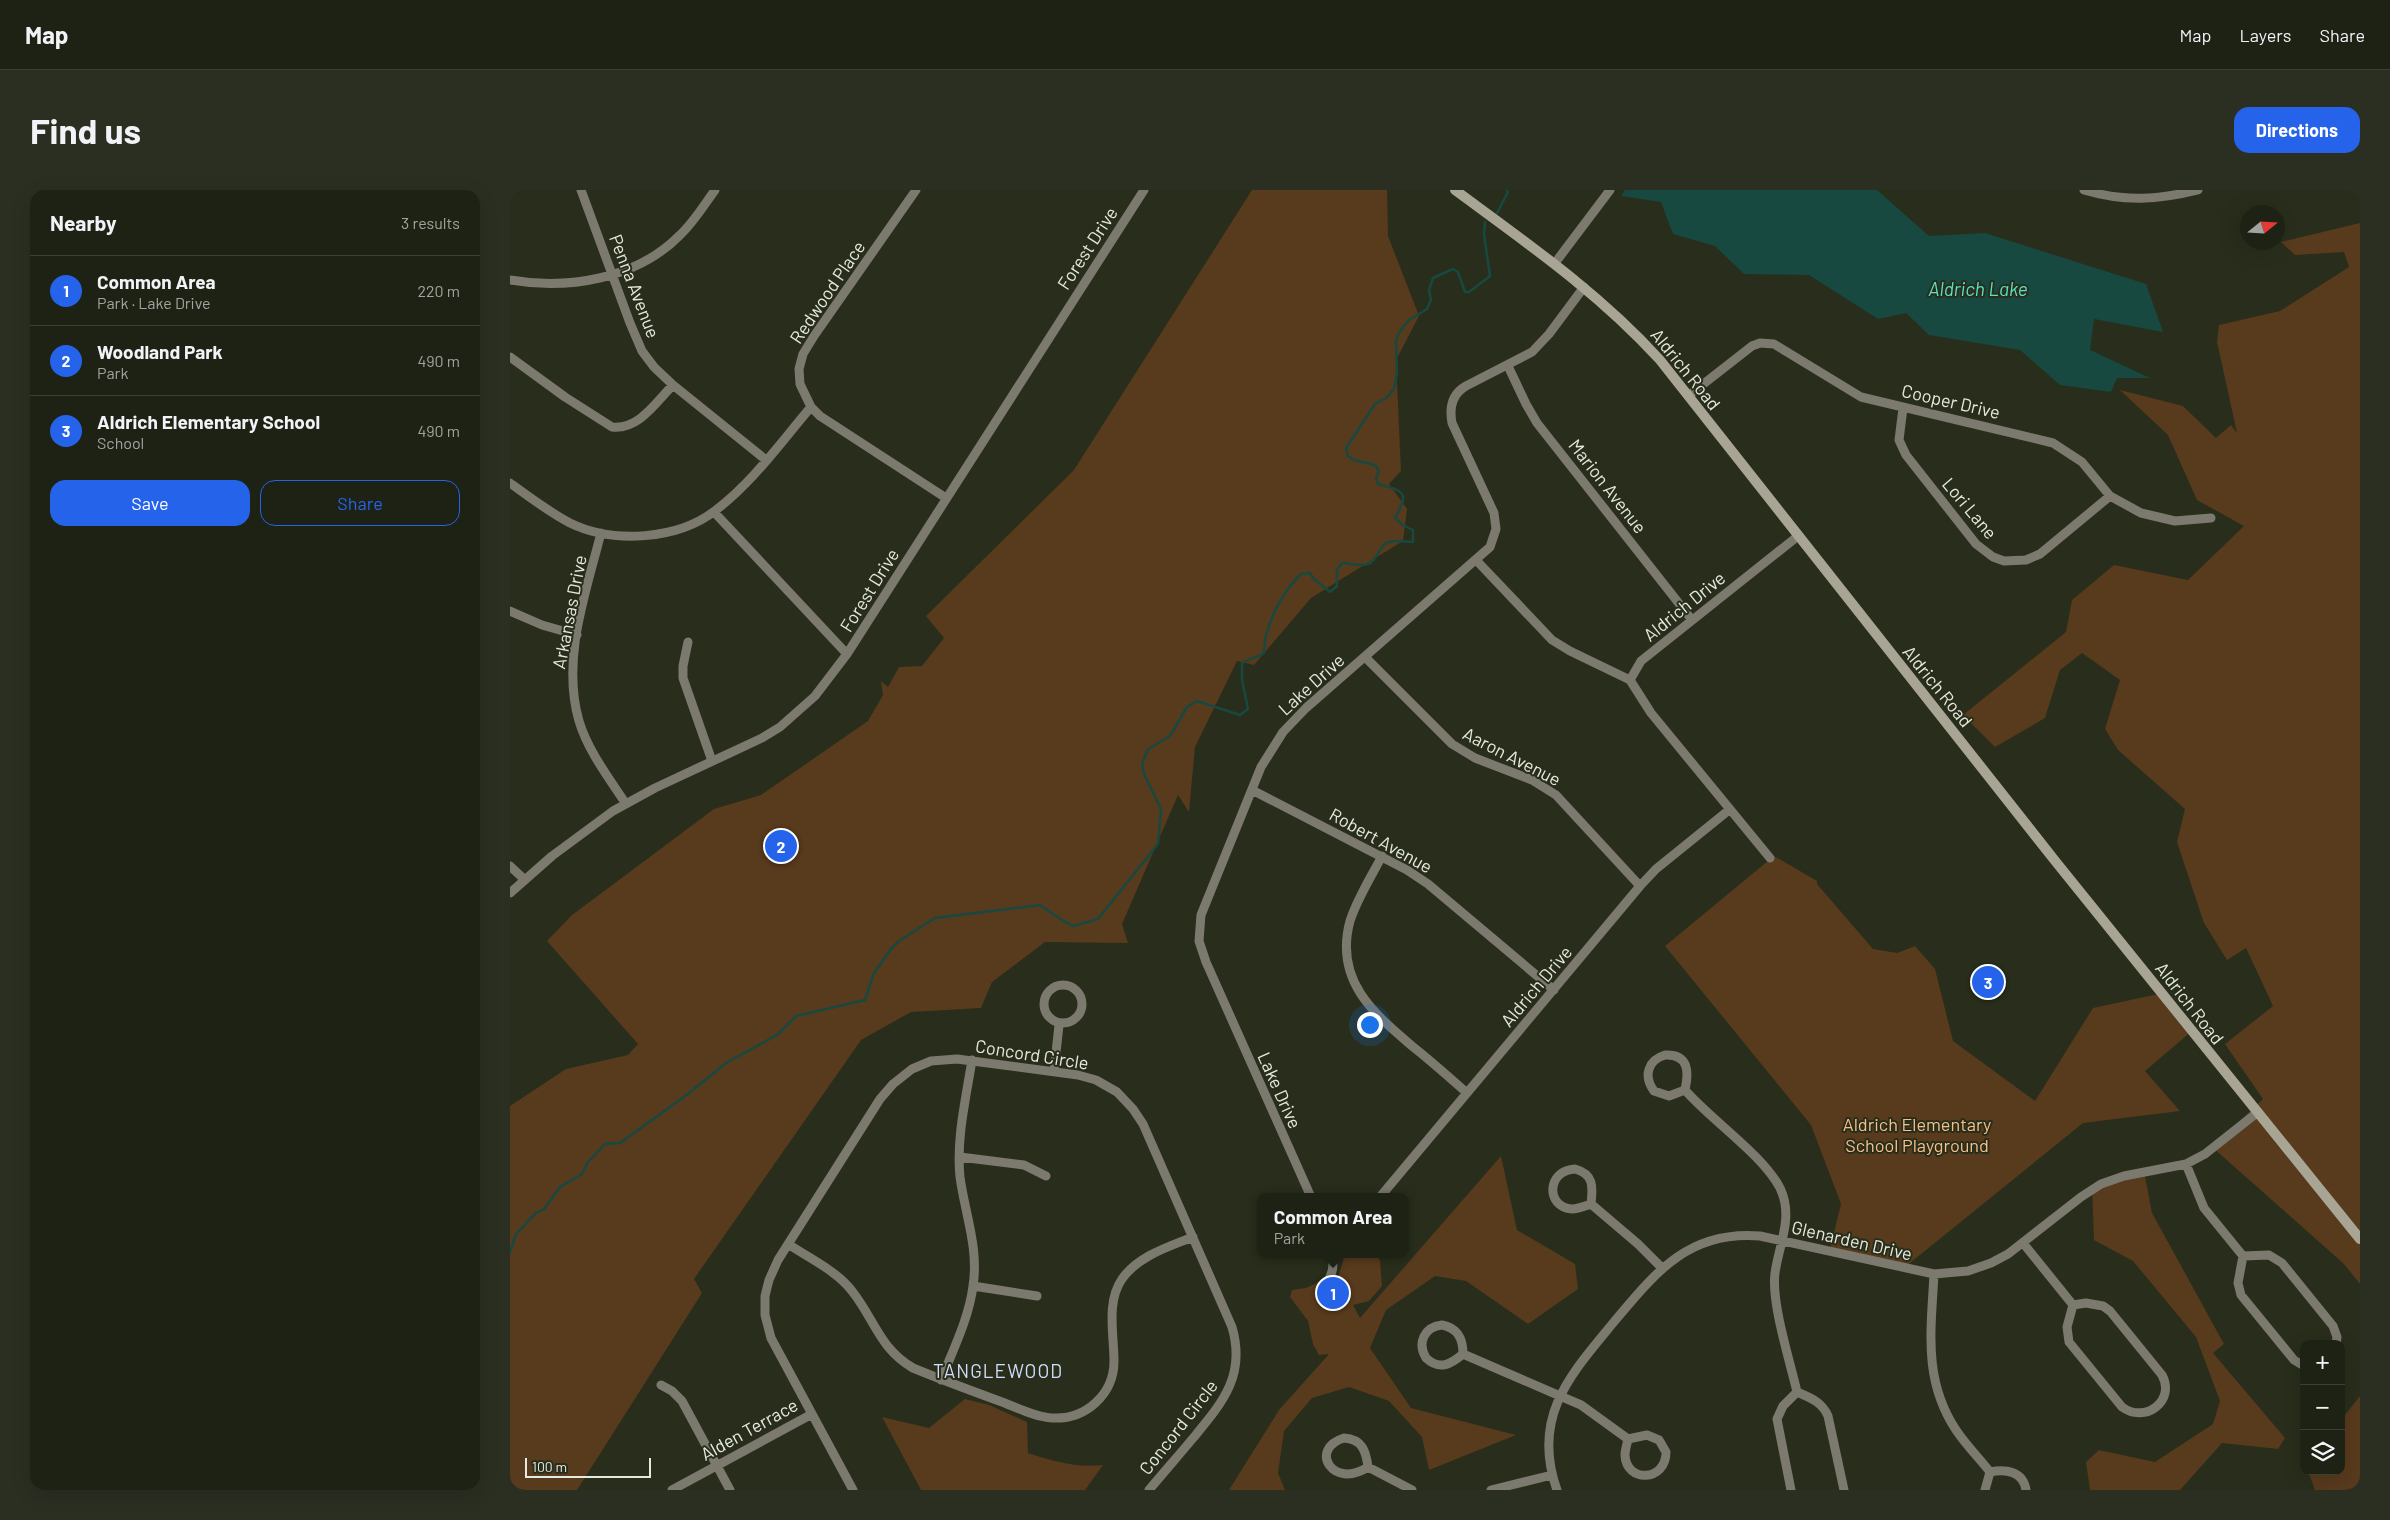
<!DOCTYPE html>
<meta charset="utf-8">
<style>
:root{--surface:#1e2214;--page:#2b2f22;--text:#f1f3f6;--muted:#a1a4a0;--line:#3c3f34;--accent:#2563eb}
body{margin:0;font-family:Barlow,sans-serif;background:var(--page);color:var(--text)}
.controls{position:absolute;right:15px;bottom:15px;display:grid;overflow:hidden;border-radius:10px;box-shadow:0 5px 20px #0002}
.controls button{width:45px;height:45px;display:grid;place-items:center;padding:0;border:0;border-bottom:1px solid var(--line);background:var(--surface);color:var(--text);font:25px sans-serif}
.compass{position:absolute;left:1730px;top:15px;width:45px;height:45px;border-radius:50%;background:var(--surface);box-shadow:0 5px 20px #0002;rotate:72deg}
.scale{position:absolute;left:15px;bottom:12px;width:126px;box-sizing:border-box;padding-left:5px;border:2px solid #e6eade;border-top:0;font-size:14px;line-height:18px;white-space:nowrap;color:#e6eade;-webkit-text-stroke:4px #282e1b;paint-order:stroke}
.you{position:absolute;left:859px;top:834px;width:18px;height:18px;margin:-12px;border:4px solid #fff;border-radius:50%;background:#1a73e8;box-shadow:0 0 0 8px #1a73e833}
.badge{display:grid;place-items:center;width:32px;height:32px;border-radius:50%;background:var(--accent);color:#fff;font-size:16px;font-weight:700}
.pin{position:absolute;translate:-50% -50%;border:2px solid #fff;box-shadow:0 1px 5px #0006}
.popup{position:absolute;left:747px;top:1003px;width:152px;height:65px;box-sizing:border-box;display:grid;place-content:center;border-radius:10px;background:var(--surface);filter:drop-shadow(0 1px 4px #0005);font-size:16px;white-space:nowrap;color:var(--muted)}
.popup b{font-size:19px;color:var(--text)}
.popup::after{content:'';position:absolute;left:50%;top:100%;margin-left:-10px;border:10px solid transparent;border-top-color:var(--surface)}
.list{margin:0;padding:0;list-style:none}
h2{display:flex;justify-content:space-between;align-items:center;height:65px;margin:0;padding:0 20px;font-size:21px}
h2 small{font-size:16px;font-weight:400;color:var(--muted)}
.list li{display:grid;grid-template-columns:32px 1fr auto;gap:15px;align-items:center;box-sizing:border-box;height:70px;padding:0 20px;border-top:1px solid var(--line)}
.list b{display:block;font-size:19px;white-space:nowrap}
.list p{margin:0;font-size:16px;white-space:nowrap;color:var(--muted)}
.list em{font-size:16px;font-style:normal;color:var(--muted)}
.actions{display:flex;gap:10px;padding:15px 20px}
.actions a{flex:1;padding:11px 0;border:1px solid var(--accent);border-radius:15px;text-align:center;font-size:18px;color:var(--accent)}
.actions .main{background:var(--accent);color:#fff}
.icon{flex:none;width:28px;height:28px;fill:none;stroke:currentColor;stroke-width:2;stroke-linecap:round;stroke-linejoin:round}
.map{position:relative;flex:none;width:1850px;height:1300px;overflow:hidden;border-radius:15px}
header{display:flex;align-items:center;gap:30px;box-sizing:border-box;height:70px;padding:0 25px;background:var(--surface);border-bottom:1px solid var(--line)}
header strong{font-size:24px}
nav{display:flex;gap:28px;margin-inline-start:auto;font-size:18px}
.intro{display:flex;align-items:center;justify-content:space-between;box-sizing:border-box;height:120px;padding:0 30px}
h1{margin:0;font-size:35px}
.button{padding:12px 22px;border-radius:15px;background:var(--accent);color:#fff;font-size:18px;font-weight:700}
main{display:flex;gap:30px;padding:0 30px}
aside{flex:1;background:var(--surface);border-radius:15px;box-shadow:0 5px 20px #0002}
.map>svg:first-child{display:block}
</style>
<header>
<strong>Map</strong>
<nav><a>Map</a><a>Layers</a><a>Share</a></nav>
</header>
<div class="intro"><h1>Find us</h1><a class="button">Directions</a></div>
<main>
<aside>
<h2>Nearby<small>3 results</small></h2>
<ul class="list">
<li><span class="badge">1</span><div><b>Common Area</b><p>Park · Lake Drive</p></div><em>220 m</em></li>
<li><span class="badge">2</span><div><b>Woodland Park</b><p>Park</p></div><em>490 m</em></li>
<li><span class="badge">3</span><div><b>Aldrich Elementary School</b><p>School</p></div><em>490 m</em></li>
</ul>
<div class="actions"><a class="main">Save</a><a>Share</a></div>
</aside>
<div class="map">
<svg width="1850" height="1300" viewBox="0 0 1850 1300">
<rect width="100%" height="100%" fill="#282e1b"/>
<!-- green -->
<path fill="#583a1d" d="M742 0H877L878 46 909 126 886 170 891 281 879 294 897 319 893 351 801 408 744 475 727 471 685 557 679 622 668 605 612 734 618 753 535 752 482 792 471 818 401 822 351 850 184 1089 192 1103 67 1300H0V916L56 879 118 865 128 854 37 751 62 725 204 619 251 605 358 531 373 505 371 491 378 497 389 477 412 476 434 448 416 426 564 280Z
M1850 33V1094L1834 1074 1702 957 1753 909 1715 854 1763 816 1736 758 1717 770 1694 733 1667 652 1675 619 1608 560 1595 539 1610 490 1572 463 1550 480 1535 528 1485 557 1453 525 1556 442 1562 410 1604 375 1678 390 1734 336 1687 310 1658 245 1610 200 1673 216 1706 248 1721 235 1727 243 1707 152 1709 135 1770 121 1839 77 1834 62 1785 65 1771 52Z
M1264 666 1307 691V694L1363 759 1387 763 1405 756 1425 779 1443 851 1525 911 1583 818 1653 803 1682 841 1635 881 1670 921 1573 933 1395 1077 1320 1059 1331 1014 1301 935 1155 756Z
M991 966 1007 1040 1065 1074 1068 1099 1018 1134 956 1091 925 1086 876 1120 860 1158 901 1218 1006 1245 919 1280 912 1247 879 1211 839 1197 802 1208 774 1241 768 1283 775 1300H719L769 1220 819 1164 809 1165 803 1154 798 1131 780 1107 782 1100 796 1098 811 1091 826 1095 835 1064H864L870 1070 872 1096 859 1111 843 1115 850 1128Z
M1634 981 1642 1023 1714 1154 1703 1163 1775 1248 1768 1259 1712 1253 1670 1300H1580L1576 1272 1589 1260 1645 1272 1703 1234 1710 1211 1686 1147 1623 1071 1584 1050 1582 997Z
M1850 1206V1300H1805L1798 1281H1831V1230Z
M455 1209 479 1215 517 1232 518 1263C542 1271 567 1278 593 1275L575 1300H411L372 1227 419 1238Z"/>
<!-- water -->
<path fill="#174940" d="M1115 0H1367L1419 46 1475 43 1636 94 1653 142 1584 129 1580 160 1640 188H1607L1601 202 1550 195 1510 160 1419 145 1396 123 1368 129 1299 85 1234 84 1205 56 1163 44 1151 12 1111 6Z"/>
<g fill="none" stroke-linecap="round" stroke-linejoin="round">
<!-- stream -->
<path stroke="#174940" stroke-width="2.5" d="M987 23 998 2 997 0
M0 1063 6 1044 26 1023 34 1019 50 997 72 984 78 972 95 954 110 953 178 904 216 873 267 845 286 826 355 810 364 783 381 759 389 751 425 728 530 715 555 732 564 736 588 729 648 654 651 619 634 584 632 574 638 559 660 546 677 517 687 511 730 525 738 519 732 490V473C740 468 747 468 754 463 754 436 772 402 791 384L800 383 804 389 820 402 827 396V380L832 373C842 373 849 377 858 374 869 370 868 355 879 352 886 350 896 352 903 352V340L893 335 885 328C900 302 894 301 868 294L866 288 869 281 865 275 844 270 838 266 836 258 865 214 876 208 884 199 887 184 886 150 890 141 899 130 917 119 921 110 919 100 923 88 943 79 948 82 955 102H959L980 86 974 44 975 32"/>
<!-- minor -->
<path stroke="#7c796f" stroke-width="9" d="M71 0 120 133 132 161 144 177 163 195 256 270
M406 0 304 146 293 164 289 179 290 194 301 217 310 226 436 308
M1574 0C1614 12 1648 10 1688 0
M1045 73 1100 0
M0 90C58 100 127 89 170 45 184 32 194 15 205 0
M0 167 55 207 102 237C129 240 146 212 163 195
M998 176 1016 214 1027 233 1182 430
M1178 206 1242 156 1250 153 1264 154 1351 207 1543 253 1572 272 1600 306 1631 323 1665 331 1701 328
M1393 218 1389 250 1396 265 1466 354 1483 367 1494 371 1516 370 1530 364 1600 306
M0 293C19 307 39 322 60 333 103 354 168 350 206 320 243 292 271 252 301 217
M204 322 337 464
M91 343C76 402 51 469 69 531 78 561 99 588 116 614
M966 370 1042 450 1060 461 1120 490
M0 421 32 435 67 445
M178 452 173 476V488L202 571
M855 467 942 554 965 568 1022 590 1046 605 1130 696
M742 600 897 680 918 694 1044 800
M872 666C861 687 847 709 840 731 824 790 863 823 902 856 921 871 939 887 957 903
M1260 668 1141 523 1120 490 1131 471 1288 346
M0 676 15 690
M0 703 42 666 103 621 145 598 252 548 270 537 305 506 337 464 634 0
M534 814a19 19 0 1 1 38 0a19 19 0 1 1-38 0Z
M1155 865C1179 864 1179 882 1175 900L1159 906 1144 901C1133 886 1138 870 1155 865Z
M544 881 549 835
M1175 900C1201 930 1253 965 1270 998 1284 1027 1269 1054 1265 1083 1261 1113 1280 1171 1287 1202
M450 967 514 975 536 986
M1676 974 1694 1018 1733 1066
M1065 979C1084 984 1083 997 1081 1014 1075 1016 1068 1019 1062 1019 1035 1017 1037 980 1065 979Z
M801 1007 696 772 689 751 691 725 751 577 773 542 796 518 980 357 986 339 984 323 942 233C939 217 942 204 956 196L1022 162 1039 144 1074 97
M870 1007 1130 696 1146 679 1219 620
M1081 1014 1128 1054 1152 1078
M1513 1053 1563 1115
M278 1054C299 1068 327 1081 342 1101 365 1130 369 1158 403 1178 432 1190 462 1201 492 1212 508 1218 525 1227 542 1228 576 1230 604 1204 604 1171 604 1145 596 1112 612 1089 628 1066 658 1057 683 1047
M1424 1084C1421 1141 1413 1190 1446 1240 1456 1255 1469 1268 1480 1282
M817 1092C823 1084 824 1074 822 1064
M463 1096 527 1106
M1576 1113 1593 1116 1600 1121 1652 1185C1666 1211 1635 1234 1612 1217L1559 1152 1557 1137 1563 1115Z
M932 1135C948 1138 953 1149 953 1164 941 1174 930 1181 916 1168 907 1153 914 1137 932 1135Z
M953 1164 1071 1215 1118 1249
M1794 1176 1784 1170 1731 1105 1728 1093 1733 1066 1759 1065 1772 1073 1823 1136 1827 1147 1826 1154
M431 1190C443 1160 459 1128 463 1096 469 1058 455 1024 450 987 446 949 456 908 462 870
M151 1195 162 1201 172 1211 220 1300
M1137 1245 1149 1250 1156 1262C1156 1292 1116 1293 1115 1265 1115 1260 1117 1254 1118 1249Z
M834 1248C852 1249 856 1261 858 1277 823 1300 798 1259 834 1248Z
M858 1277 902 1300
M162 1300 302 1224
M343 1300 261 1148 255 1125V1106L259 1090 268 1070 370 909 383 894 402 879 421 871 447 869 568 885 586 890 607 902 623 919 633 934 722 1137C736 1185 713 1212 684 1247 669 1265 654 1282 639 1300
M981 1300 1042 1285
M1047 1300C1021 1227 1060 1185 1103 1133 1145 1083 1178 1040 1250 1046L1424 1084 1458 1081 1481 1073 1498 1064 1571 1007 1591 994 1614 986 1676 974 1695 964 1748 922
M1281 1300 1267 1229 1273 1216 1287 1202C1301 1208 1312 1212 1318 1226L1334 1300
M1475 1300 1480 1282C1496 1279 1513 1281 1516 1300"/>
<!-- secondary -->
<path stroke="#a9a595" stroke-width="10" d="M945 0C1017 53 1089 103 1150 170L1546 672 1850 1049"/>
</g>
<g text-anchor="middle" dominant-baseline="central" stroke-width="4" stroke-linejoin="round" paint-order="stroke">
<!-- street labels -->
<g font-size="18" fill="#e6eade" stroke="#282e1b">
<text transform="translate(577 58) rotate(-57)">Forest Drive</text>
<text transform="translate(125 96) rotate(69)">Penna Avenue</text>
<text transform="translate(317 102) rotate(-56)">Redwood Place</text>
<text transform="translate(1176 179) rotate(51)">Aldrich Road</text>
<text transform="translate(1441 211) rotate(13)">Cooper Drive</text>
<text transform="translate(1098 296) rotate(52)">Marion Avenue</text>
<text transform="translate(1460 318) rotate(50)">Lori Lane</text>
<text transform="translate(359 400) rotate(-58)">Forest Drive</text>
<text transform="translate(1174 416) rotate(-39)">Aldrich Drive</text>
<text transform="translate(59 422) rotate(-79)">Arkansas Drive</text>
<text transform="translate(801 494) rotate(-42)">Lake Drive</text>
<text transform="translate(1428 496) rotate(51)">Aldrich Road</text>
<text transform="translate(1002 566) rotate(27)">Aaron Avenue</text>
<text transform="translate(871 650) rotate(29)">Robert Avenue</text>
<text transform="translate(1026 796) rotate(-50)">Aldrich Drive</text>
<text transform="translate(1680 813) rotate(52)">Aldrich Road</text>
<text transform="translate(522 864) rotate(9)">Concord Circle</text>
<text transform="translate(770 900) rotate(66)">Lake Drive</text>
<text transform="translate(1342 1050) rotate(13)">Glenarden Drive</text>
<text transform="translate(668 1237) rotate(-52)">Concord Circle</text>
<text transform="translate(239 1239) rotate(-29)">Alden Terrace</text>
</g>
<!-- park labels -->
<g font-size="18" fill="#f9bf88" stroke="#282e1b">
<text x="1407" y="934">Aldrich Elementary<tspan x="1407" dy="21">School Playground</tspan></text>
</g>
<!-- water labels -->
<g font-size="19" font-style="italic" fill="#5ae0c9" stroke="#282e1b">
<text x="1468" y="98">Aldrich Lake</text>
</g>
<!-- neighbourhood labels -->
<g font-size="19" letter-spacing="1" fill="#d1def9" stroke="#282e1b">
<text x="488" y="1180">TANGLEWOOD</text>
</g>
</g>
</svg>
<div class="controls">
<button>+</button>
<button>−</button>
<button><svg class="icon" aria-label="layers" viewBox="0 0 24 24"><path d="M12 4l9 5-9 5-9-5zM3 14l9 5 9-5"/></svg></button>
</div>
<svg class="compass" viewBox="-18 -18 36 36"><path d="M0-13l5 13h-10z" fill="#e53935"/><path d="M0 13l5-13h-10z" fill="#a1a4a0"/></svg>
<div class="scale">100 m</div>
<div class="you"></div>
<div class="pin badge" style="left:823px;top:1103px">1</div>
<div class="popup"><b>Common Area</b>Park</div>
<div class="pin badge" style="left:271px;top:656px">2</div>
<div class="pin badge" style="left:1478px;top:792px">3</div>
</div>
</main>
